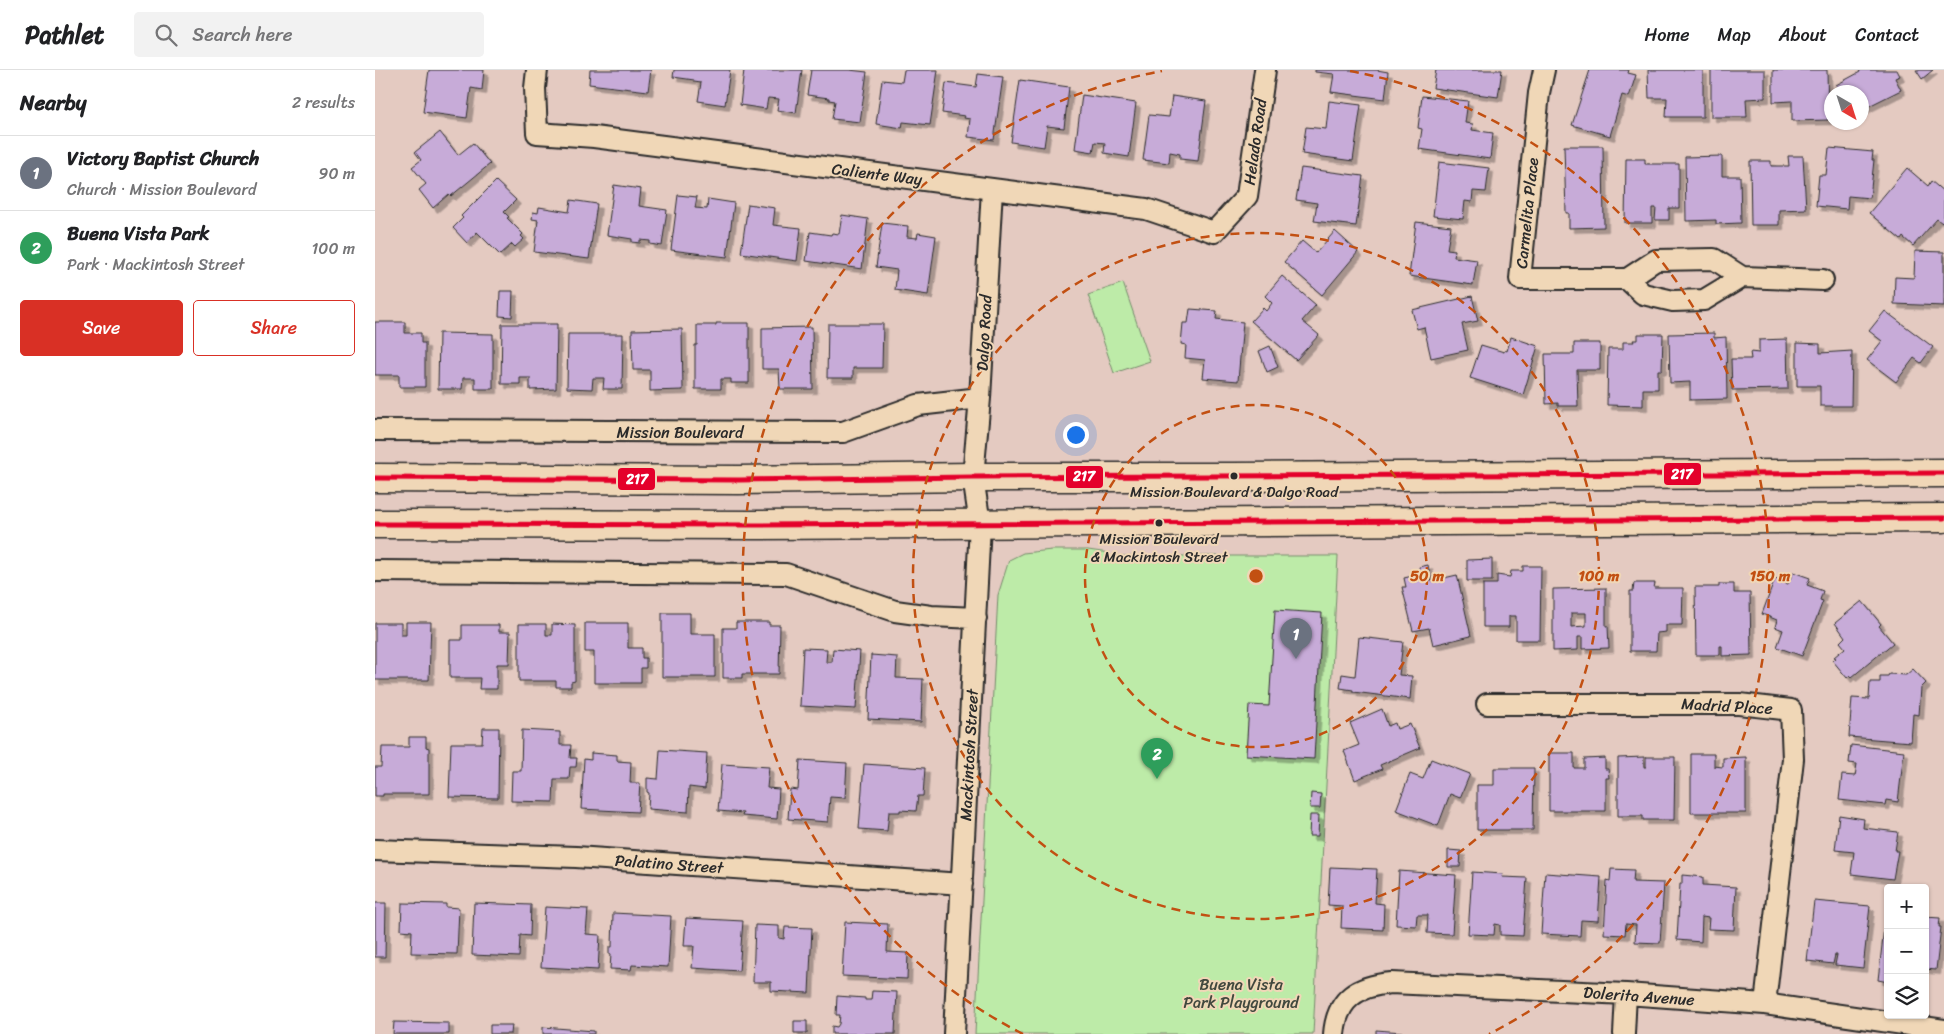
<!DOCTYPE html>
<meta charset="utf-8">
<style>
:root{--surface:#fff;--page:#f2f2f2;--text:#202124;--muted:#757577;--line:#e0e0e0;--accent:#d93025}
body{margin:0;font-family:Sriracha,sans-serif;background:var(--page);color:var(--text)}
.controls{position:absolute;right:15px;bottom:15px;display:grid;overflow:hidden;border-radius:5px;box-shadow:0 1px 4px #0004}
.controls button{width:45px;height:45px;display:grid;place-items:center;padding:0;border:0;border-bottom:1px solid var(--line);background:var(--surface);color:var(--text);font:25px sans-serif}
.compass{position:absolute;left:1449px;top:15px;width:45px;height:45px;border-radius:50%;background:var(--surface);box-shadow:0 1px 4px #0004;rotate:141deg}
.you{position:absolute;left:700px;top:364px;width:18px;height:18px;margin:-12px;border:4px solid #fff;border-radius:50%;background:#1a73e8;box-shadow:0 0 0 8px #1a73e833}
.badge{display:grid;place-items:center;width:32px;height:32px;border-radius:50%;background:var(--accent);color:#fff;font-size:16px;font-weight:700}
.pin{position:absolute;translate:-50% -41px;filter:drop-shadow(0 1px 2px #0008)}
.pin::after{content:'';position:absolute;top:26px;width:18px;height:15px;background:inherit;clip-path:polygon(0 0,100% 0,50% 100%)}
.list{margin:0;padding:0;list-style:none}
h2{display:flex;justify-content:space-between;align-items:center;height:65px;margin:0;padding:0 20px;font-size:21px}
h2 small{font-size:16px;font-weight:400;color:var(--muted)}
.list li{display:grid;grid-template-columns:32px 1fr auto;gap:15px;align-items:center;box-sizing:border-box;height:75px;padding:0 20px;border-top:1px solid var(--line)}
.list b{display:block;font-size:19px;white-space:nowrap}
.list p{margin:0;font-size:16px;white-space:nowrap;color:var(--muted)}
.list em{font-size:16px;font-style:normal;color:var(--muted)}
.actions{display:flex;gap:10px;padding:15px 20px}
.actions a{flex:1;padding:11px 0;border:1px solid var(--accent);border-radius:5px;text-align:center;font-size:18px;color:var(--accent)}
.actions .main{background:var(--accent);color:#fff}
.icon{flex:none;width:28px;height:28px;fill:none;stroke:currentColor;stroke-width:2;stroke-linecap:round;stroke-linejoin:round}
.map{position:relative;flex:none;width:1569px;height:964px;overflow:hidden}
header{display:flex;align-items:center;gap:30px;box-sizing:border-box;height:70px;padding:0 25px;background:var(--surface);border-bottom:1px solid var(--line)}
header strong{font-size:24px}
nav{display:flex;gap:28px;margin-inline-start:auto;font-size:18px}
.search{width:350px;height:45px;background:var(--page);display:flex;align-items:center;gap:12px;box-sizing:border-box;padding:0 18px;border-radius:5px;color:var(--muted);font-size:19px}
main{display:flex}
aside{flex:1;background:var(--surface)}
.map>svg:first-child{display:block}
</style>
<header>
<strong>Pathlet</strong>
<div class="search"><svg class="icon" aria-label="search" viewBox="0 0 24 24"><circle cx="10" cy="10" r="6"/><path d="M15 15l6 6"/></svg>Search here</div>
<nav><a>Home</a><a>Map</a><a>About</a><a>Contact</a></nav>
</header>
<main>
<aside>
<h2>Nearby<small>2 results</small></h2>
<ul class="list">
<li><span class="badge" style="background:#6b7280">1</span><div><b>Victory Baptist Church</b><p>Church · Mission Boulevard</p></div><em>90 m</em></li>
<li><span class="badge" style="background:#2e9e5b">2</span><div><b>Buena Vista Park</b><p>Park · Mackintosh Street</p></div><em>100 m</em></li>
</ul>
<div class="actions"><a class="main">Save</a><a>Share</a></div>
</aside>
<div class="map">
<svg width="1569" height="964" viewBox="0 0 1569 964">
<defs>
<filter id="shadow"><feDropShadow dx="4.5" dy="4.5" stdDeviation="0" flood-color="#0004"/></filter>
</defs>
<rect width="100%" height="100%" fill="#e4cac1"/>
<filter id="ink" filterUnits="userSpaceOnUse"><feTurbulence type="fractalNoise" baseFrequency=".02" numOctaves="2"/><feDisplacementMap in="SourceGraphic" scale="10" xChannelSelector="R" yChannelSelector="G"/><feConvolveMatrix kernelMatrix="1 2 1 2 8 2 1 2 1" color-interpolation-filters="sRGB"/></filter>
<g filter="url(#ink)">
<!-- green -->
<path fill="#bdeba8" stroke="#748b6a" d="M748 213 775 291 739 303 713 225Z
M677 480H713L734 483V486H963L938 964H600L623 525 634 490 648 483Z"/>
<!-- building -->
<path fill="#c7abd8" stroke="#2b2b2b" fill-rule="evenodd" filter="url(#shadow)" d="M54 0H109L107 20 96 18 92 48 48 42Z
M215 0H276L273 21 214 14Z
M299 0H355L350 35 323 31 326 13 319 12V10L298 7Z
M369 0H427L421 43 402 40 404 29 393 28 391 39 365 35Z
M436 0H474L492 2 485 52 457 49 460 31 454 30V28L432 25Z
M529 0H563L555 55 528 52 527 58 501 54 507 10 527 12Z
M940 0H1002L1013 2 1010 29 956 22 959 4 940 2Z
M1061 0H1127L1123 27 1058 18Z
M1215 0H1254L1253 3 1261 5 1254 27 1247 25 1235 66 1197 55Z
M1273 0H1328V47H1291L1292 28H1274Z
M1336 0H1390V28L1371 29 1372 47H1336Z
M1398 0H1452L1453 50 1417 51V31L1398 32Z
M1484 0H1522L1525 6 1520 8 1526 20 1486 40V22H1465L1461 15 1485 2Z
M1541 0H1558L1547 9Z
M603 4 628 7 619 70 593 67 595 49 589 48 590 46 567 43 571 13 601 17Z
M645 10 694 17 689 58 672 56 669 77 636 72Z
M707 25 761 33 754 87 729 83 730 73 720 72 718 82 700 79Z
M797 26 831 31 823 91 805 89V84L795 82 794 93 768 90 774 45 794 47Z
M1047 26 1093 31 1090 53 1098 54 1097 60 1118 63 1115 89 1044 79 1047 59 1043 58Z
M954 31 986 35 978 91 927 84 931 57 951 59Z
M65 62 83 85 98 73 115 94 76 126 74 124 58 138 44 120 51 114 37 97 46 90 40 82Z
M1189 76H1228L1229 157 1194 158V143H1191Z
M1454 78 1498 82 1497 90H1499L1495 128 1473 126 1472 139 1441 136 1444 105H1451Z
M1347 86V106H1365L1366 153 1341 154V150L1311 151 1310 87Z
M1413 86H1428L1431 139 1404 140V155H1376L1375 91H1396V96H1414Z
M1251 89H1270V94H1304V138H1294V150H1280L1281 138H1277V153H1250Z
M1064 92 1114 98 1111 122 1098 121 1097 132 1090 131 1088 149 1058 146Z
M926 98 988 106 981 156 939 151 942 133 921 130Z
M1532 98 1553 116 1556 111 1569 122V150L1567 153 1562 149 1538 176 1528 167 1526 170 1494 143Z
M121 111 141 130 129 142 134 147 132 148 148 164 146 166 149 169 140 177 137 174 125 185 102 162 92 173 78 158 88 148 86 146Z
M239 115 266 119 264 136 292 140 287 176 275 174V171L265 170V173L257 172V169L232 165Z
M303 125 322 127 320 138 332 139 333 129 359 133 352 187 296 180Z
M196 130 222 134 214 189 159 182 163 150 157 149 158 142 163 143 164 137 194 142Z
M373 134 400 138 398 155 426 158 422 191 366 183Z
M467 145 493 149 487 199 431 191 435 162 456 165 457 163 464 164Z
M1041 152 1076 156 1072 179 1080 180 1079 187 1102 190 1098 215 1034 206Z
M507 153 533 156 532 167 542 168 543 163 561 166 553 225 520 220 522 200 501 197Z
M960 161 983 182 947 225 909 192 927 171 941 183Z
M1540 181 1569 182V236L1519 234 1520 207 1539 208Z
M907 206 941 235 927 251 944 265 921 290 876 251 888 238 891 241 897 233 890 226Z
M125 221H138L137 247 124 246Z
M1097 226 1103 251 1087 254 1093 280 1056 288 1049 257 1042 259 1037 240Z
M815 239 842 241 841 249 868 252 863 311 828 308 830 290 810 288 811 275 806 274 808 253H813Z
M1510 241 1558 277 1546 293 1539 288 1521 312 1492 290 1507 271 1494 261Z
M0 252H30V263H46V273H50V317H24V305H0Z
M341 253H374V313H356V309H346V319H320V275H322V255H341Z
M127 254H182L181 319 155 320V308H145V314H126Z
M453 254H508L507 298H478V308H452Z
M437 257 438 319H405L404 299H387V258Z
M307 259 308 320 275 321V300H258L257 260Z
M64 263 118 264V319H100V308H88L87 319H63Z
M1339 263V268L1351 267 1352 329 1315 330V312L1295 313 1294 264Z
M193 264H248L247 319H228L229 308H218L217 319 192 318Z
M1263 264H1288L1287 300H1283V319H1268V336L1232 335 1233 279H1248V272H1259L1258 270H1263Z
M1136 267 1163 276 1148 325 1095 308 1106 275 1129 282 1130 280 1132 281Z
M1412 269 1413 319 1357 320 1356 289H1376L1375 282 1384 283V270Z
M1199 273H1225V300H1202L1203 336H1183V333L1171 334 1170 284H1199Z
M1422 273 1445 274V283L1477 281 1476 336H1445V316H1422Z
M895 276 903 297 892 302 884 281Z
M1117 489V511H1092V490Z
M1053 495 1056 511 1082 505 1096 566 1058 575 1054 558 1038 561 1027 517H1031L1029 508 1046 504 1044 497Z
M1148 496H1166L1165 570H1141V546H1134V557H1108V514H1122V505L1135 507 1136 501H1148Z
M1418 502 1435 508 1432 515 1448 521 1445 530 1448 531 1427 586 1402 577 1408 560 1400 557 1402 550 1387 544 1400 509 1413 514Z
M1259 513H1280L1279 518H1308L1307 555H1291V562L1282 563 1281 581H1255V521H1258Z
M1344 514H1359V523H1375L1376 585 1347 586V576H1345V585H1321L1320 517H1344Z
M1231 518V556H1233L1234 578 1207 579V567H1203V580L1178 581V519ZM1196 543H1211V556L1196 557Z
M1487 531 1506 554 1504 556 1518 573 1477 607 1475 605 1472 608 1458 591 1461 588 1459 587 1470 578 1465 572 1470 567 1460 553Z
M900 540 947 543 939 689 871 685 874 635 894 636Z
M287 543H315V564H340V607H287Z
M31 552H56L54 610H0V553H26V565H31Z
M361 552H394V555H405L404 604H367V608H348V558H361Z
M210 553H253V578H267V588H271V598H266V613H219V582H210Z
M144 554H171V565H177V554L200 555V611L196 612V617H181V611H144Z
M87 555H124V562H135L134 594H122V619H104L105 608H75V570H87Z
M984 567 1028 572 1024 605 1037 606 1035 629 978 622V620L965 618 967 604 980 606Z
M428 578 452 579 451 592H457L458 579 485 581 481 639 425 636Z
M496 585 522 587 521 608 548 609 546 652 493 649Z
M1538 599 1551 613 1546 618 1544 645 1538 644 1536 672 1474 667 1477 628 1494 629 1495 612H1505V606H1513L1514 604 1531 605Z
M1007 639 1013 656 1020 653 1022 659 1035 654 1045 678 1005 695 1007 699 980 710 969 681 984 675 975 653Z
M108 658H124L123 728 74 727 76 673H107Z
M147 660 185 662V675H196L195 688H202L201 697H195L194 709H179L178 732 136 731 137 701H146Z
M34 667H51V677L54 678V724H8V726H0V697H6L7 677H34Z
M1476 675 1529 681 1523 732 1511 730 1510 735 1464 730 1467 705 1480 706 1482 694 1474 693Z
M285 680 332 683 330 719 314 717 313 742 273 739 274 723 272 722V708L283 709Z
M216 683 242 685V691L256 692 255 713H265L263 742 206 739 209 689 216 690Z
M1174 683H1199V698H1209V689L1230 688V699H1233L1234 708H1231V741H1174Z
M1316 684H1339V696L1348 697V688L1371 687V743H1316Z
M1269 687V697H1271V687H1300L1299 750H1268V746H1243V688Z
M1056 689 1095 704 1085 728 1075 724 1063 756 1021 740 1035 704 1048 709Z
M425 690 472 693 470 728 455 727 453 752 413 749 415 719 423 720Z
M347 694 394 697 392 718 404 719 402 749 367 746 368 743 343 741Z
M489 694 550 698 548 726H543L541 741 525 740V742H514L512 761 484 759Z
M1119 698H1159L1158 760H1102V715H1119Z
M936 723 946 724 945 738H935Z
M935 745H944L943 766H934Z
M1464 745 1489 749 1488 758 1523 762 1520 781H1523L1518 809 1476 804 1479 782 1460 780Z
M1073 780 1086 781 1085 797H1073Z
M955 797 1002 799 1000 833 1009 834 1008 860 966 858 967 836 953 835Z
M1236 799 1259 800 1258 812 1289 813 1285 873 1260 872 1261 855 1251 854 1250 865 1229 864 1232 810 1235 811Z
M1024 801 1081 805 1077 864 1052 863 1053 845H1042L1041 856 1021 855Z
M1097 802 1128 804 1127 807 1152 808 1148 866 1125 865V855L1120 854 1119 865 1093 864Z
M1170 803 1226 807 1223 851 1206 850 1205 866 1166 864Z
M1307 805 1328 807V815L1361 817 1359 860 1333 859 1334 848 1327 847 1326 872 1302 870 1305 814H1307Z
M1439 831 1495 836 1488 898 1460 895 1462 885H1460L1458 894 1432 891Z
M0 833H11L10 887H0Z
M27 833 71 834V837L84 838 82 884 36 883 37 861 26 860Z
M99 833 156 835 155 866 145 865 144 887 97 885Z
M170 837 213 839 211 864 225 865 223 900 166 897Z
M238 843 296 846 293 897 257 895 256 900 235 899 236 884H234V877H237Z
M1550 847 1565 848 1564 857H1566L1561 900 1550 899Z
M311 848 368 851 364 901 317 898 319 876H309Z
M1510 850H1513V912L1503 910Z
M470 852 513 854 512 882 533 883 532 909 467 906Z
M380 855 404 856V868L409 869 410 857 437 858 434 923 396 921V912H378Z
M497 921 522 922 520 964H457V956L462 957 464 954 465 945H461L462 926 490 928V930H496Z
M419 951H432V963H419Z
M19 952 74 953V964H18Z
M115 955H137L136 964H115Z
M168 957 219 961V964H168Z
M1001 960 1027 962V964H1001Z"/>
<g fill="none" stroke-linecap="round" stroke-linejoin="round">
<!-- street casing -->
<g stroke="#2b2b2b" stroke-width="24">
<path id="street" d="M162 0 160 18 162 63 219 67 771 139 839 162 872 126 890 0
M1169 0 1164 23 1145 209H1252L1281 190 1339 189 1367 207 1448 210
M1252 209 1268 224 1298 231 1329 230 1367 207
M0 360 468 362 543 335 605 328
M0 501 411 504 520 541 556 546 601 548
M1112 634H1364L1416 640 1418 689 1390 934
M0 780 201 787 587 814
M579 964 605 454 598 407 605 328 617 119
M959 964C962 928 983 916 1016 913L1251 924 1390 934 1569 960
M1249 964 1251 924"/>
</g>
<!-- primary casing -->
<g stroke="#2b2b2b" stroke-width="31">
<path id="primary" d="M0 408 364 410 598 407H858L1569 403
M0 454 379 455 1569 448"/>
</g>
<!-- street -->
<use href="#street" stroke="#f0d7b7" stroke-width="20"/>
<!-- primary -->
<use href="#primary" stroke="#f0d7b7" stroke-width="28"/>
<!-- bus-1 casing -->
<g stroke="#f0d7b7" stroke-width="9">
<path id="bus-1" d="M0 408 364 410 598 407 1569 403
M0 454 379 455 1569 448"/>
</g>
<!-- bus-1 -->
<use href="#bus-1" stroke="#e4002b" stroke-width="5"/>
</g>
</g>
<!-- distance rings -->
<g fill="none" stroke="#c25012" stroke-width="2.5" stroke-dasharray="9 6">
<circle cx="881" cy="506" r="171"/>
<circle cx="881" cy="506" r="343"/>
<path d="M648 964A514 514 0 0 1 787 1M975 1A514 514 0 0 1 1114 964"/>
</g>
<!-- markers -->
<g fill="#2b2b2b" stroke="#f0d7b7" stroke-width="2">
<circle cx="859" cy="406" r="4.5"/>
<circle cx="784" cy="453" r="4.5"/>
</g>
<g text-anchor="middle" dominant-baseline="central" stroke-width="4" stroke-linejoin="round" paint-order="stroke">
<!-- bus labels -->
<g font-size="15" fill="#2b2b2b" stroke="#f0d7b7">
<text x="859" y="422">Mission Boulevard &amp; Dalgo Road</text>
<text x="784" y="469">Mission Boulevard<tspan x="784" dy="18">&amp; Mackintosh Street</tspan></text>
</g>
<!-- street labels -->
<g font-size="16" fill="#2b2b2b" stroke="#f0d7b7">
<text transform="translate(880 72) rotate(-82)">Helado Road</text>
<text transform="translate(502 104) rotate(7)">Caliente Way</text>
<text transform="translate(1152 143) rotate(-84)">Carmelita Place</text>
<text transform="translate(609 263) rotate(-87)">Dalgo Road</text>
<text x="305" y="362">Mission Boulevard</text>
<text transform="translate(1352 636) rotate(3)">Madrid Place</text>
<text transform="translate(594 685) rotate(-87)">Mackintosh Street</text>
<text transform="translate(294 794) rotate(4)">Palatino Street</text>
<text transform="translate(1264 926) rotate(4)">Dolerita Avenue</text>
</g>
<!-- park labels -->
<g font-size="16" fill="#41483e" stroke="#f0d7b7">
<text x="866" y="914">Buena Vista<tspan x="866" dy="18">Park Playground</tspan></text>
</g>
</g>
<circle cx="881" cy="506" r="8" fill="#c25012" stroke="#f0d7b7" stroke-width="2.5"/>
<g font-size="15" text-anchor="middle" font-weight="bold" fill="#c25012" stroke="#f0d7b7" stroke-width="4" stroke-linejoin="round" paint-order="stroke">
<text x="1052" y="511">50 m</text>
<text x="1224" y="511">100 m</text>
<text x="1395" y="511">150 m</text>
</g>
<g stroke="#f0d7b7" stroke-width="2">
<rect x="1288" y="392" width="39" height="24" rx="5" fill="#e4002b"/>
<rect x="690" y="395" width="39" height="24" rx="5" fill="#e4002b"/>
<rect x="242" y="397" width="39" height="24" rx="5" fill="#e4002b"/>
</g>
<g font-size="14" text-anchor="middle" font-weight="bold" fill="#fff">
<text x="1307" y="409">217</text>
<text x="709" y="411">217</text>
<text x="262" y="414">217</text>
</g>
</svg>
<div class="controls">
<button>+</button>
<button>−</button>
<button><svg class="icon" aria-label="layers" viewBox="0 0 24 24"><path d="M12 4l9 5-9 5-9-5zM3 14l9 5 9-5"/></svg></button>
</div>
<svg class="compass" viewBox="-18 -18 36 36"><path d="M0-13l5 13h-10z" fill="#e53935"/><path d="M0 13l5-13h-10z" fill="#757577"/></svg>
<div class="you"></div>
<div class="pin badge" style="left:921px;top:589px;background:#6b7280">1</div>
<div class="pin badge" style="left:782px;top:709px;background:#2e9e5b">2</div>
</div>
</main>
